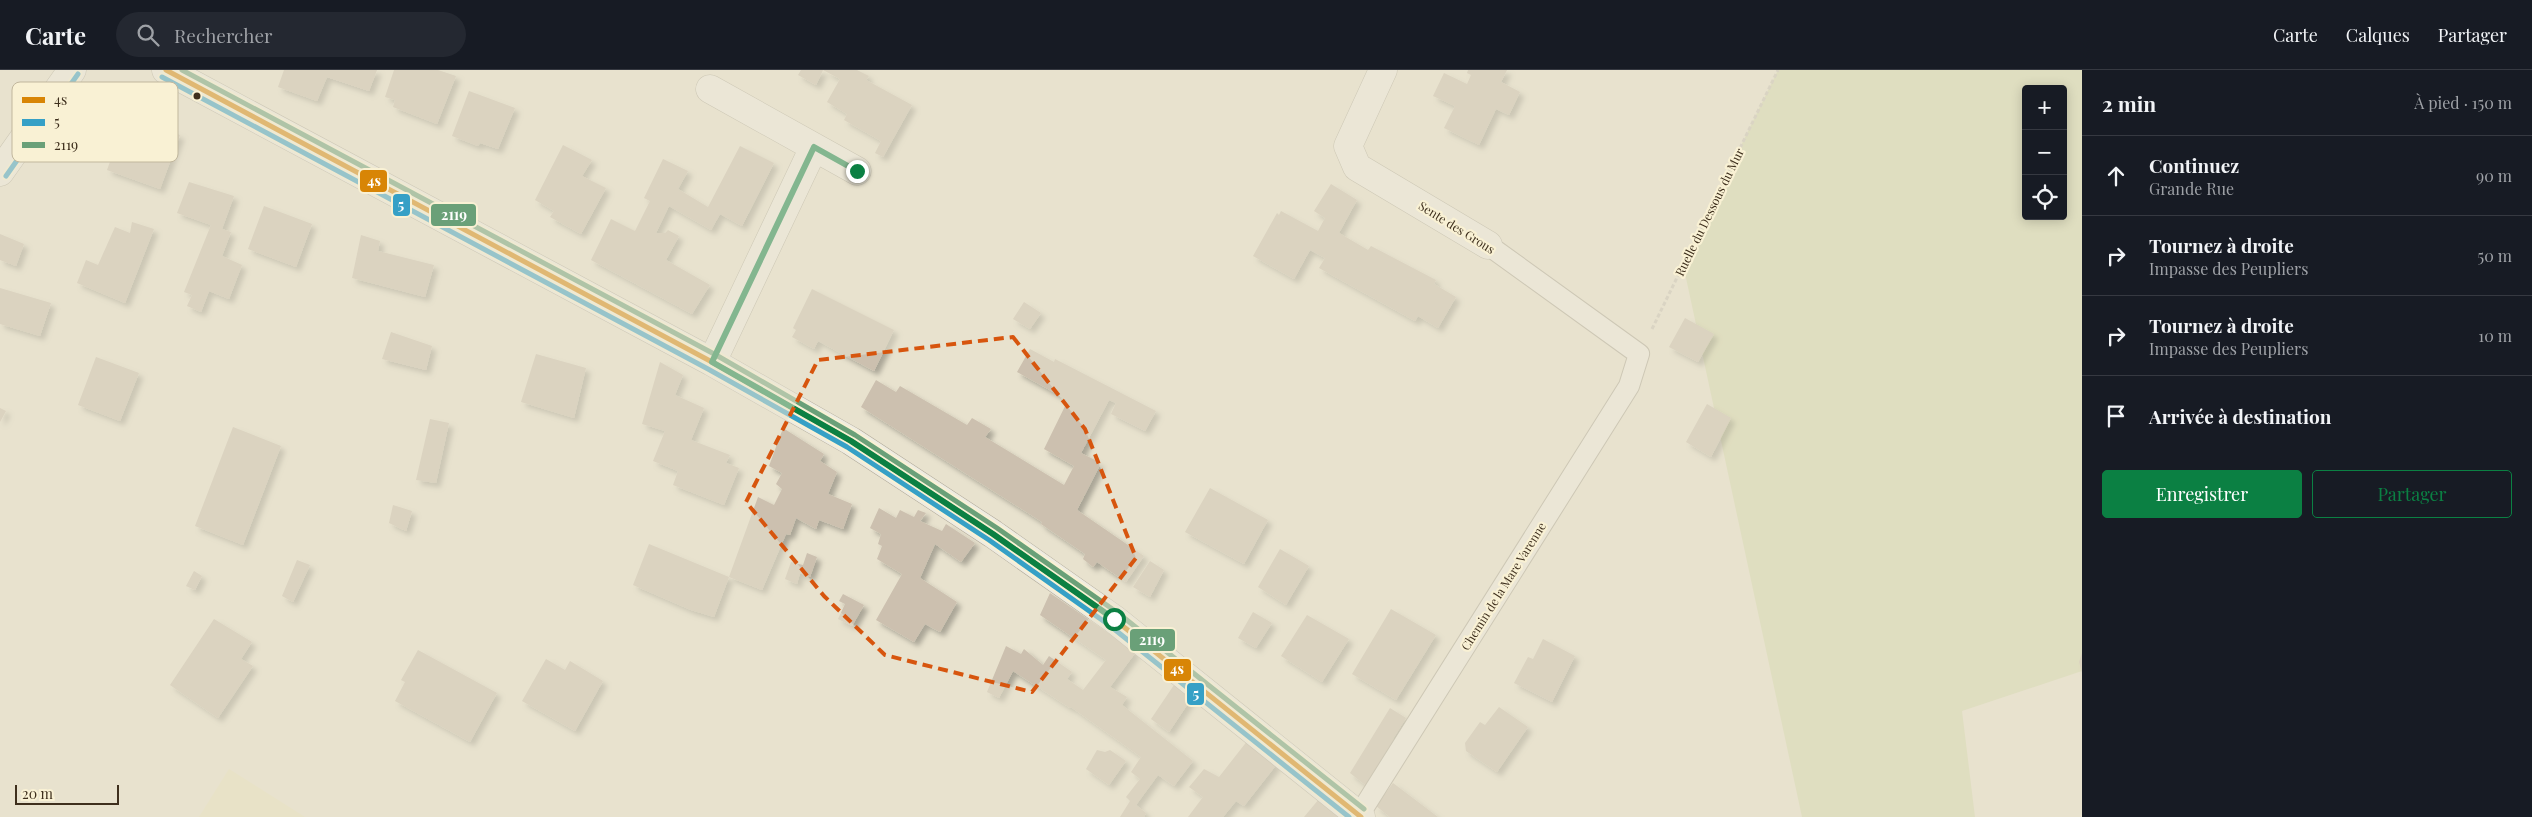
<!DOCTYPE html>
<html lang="fr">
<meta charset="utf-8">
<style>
:root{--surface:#171b24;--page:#242831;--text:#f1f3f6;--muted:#9ea1a6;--line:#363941;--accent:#0b8043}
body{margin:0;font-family:"Playfair Display",serif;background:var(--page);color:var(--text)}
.controls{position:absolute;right:15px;top:15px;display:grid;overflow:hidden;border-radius:5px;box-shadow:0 2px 12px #0003}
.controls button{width:45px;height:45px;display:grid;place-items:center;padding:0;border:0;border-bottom:1px solid var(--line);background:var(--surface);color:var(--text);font:25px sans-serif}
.scale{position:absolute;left:15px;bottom:12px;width:104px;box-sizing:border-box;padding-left:5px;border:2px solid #3e2f1d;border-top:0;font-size:14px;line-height:18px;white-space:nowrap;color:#3e2f1d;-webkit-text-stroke:4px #f9f1d4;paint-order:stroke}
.stop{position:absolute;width:15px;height:15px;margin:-11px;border:4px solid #0b8043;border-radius:50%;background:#fff}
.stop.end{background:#0b8043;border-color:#fff;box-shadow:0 1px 5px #0008}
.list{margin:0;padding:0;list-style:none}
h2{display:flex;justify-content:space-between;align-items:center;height:65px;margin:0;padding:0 20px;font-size:21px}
h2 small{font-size:16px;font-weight:400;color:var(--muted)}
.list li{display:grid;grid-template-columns:32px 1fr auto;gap:15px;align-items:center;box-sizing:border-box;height:80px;padding:0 20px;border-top:1px solid var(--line)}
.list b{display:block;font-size:19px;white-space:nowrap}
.list p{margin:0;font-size:16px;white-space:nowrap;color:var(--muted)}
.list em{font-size:16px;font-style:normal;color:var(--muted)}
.actions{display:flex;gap:10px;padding:15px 20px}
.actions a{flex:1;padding:11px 0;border:1px solid var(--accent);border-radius:5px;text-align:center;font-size:18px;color:var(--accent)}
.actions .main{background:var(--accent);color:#fff}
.icon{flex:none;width:28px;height:28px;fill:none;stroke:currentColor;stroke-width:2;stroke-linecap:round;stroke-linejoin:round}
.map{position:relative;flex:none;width:2082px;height:747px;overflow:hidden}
header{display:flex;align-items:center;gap:30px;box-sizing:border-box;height:70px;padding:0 25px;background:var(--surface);border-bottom:1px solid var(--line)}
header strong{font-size:24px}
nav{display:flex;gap:28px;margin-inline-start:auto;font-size:18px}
.search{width:350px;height:45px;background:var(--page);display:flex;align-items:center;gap:12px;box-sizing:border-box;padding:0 18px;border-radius:28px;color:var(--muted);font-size:19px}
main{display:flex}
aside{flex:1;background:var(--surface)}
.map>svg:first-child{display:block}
</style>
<header>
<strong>Carte</strong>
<div class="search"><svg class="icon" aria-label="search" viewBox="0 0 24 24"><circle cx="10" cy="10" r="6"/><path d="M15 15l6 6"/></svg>Rechercher</div>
<nav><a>Carte</a><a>Calques</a><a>Partager</a></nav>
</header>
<main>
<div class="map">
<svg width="2082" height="747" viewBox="0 0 2082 747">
<defs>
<filter id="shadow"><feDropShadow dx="4.5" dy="4.5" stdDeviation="2.5" flood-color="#0004"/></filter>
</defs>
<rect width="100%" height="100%" fill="#e8e2ce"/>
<!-- farmland -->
<path fill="#e9e3be" d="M229 699 305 747H199Z"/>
<!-- green -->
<path fill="#d6d9af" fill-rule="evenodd" d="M1778 0H2082V601L1962 641 1975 747H1802L1683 194ZM2026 19H2063V146H2026Z"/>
<!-- building -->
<path fill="#ccc0af" filter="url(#shadow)" d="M284 0H377L369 21 327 7 317 31 278 17Z
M394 0H438L456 6 437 54 393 37 395 30 385 27Z
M801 0H823L816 15 798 5Z
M823 0H857L869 6 866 10 912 35 883 87 875 83 881 71 844 50 847 44 827 32 840 9Z
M1468 0H1507L1501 12 1520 22 1509 45 1496 39 1479 75 1444 58 1455 36 1433 26 1444 3 1467 14 1471 5 1467 3Z
M469 21 515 38 498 79 480 73 478 76 452 66Z
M127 45 180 65 160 119 107 100Z
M563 75 592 90 582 106 606 118 581 164 550 147 554 141 535 130Z
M740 76 774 93 742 156 720 144 711 160 669 136 656 163H665L668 160 679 166 666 190 710 215 692 244 591 190 611 149 635 161 650 131 644 128 663 89 688 101 678 119 708 137Z
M189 112 234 126 222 159 231 162 222 186 242 195 229 229 209 221 201 242 187 236 192 225 184 222 211 155 177 143Z
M1331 114 1357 130 1339 163 1368 180 1371 176 1436 210 1434 214 1456 227 1438 258 1418 246 1415 251 1319 198 1325 188 1310 180 1294 209 1253 186 1277 143 1279 145 1281 141 1318 161 1325 148 1314 141Z
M264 136 312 154 296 197 248 179Z
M132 152 154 159 125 233 77 213 86 190 98 195 115 157 130 163Z
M0 164 24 174 16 196 0 190Z
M361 165 380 171 378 181 434 195 425 227 352 208Z
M0 218 51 233 40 266 0 254Z
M812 219 894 260 874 301 818 271 814 279 792 267 796 260 793 258Z
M1024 232 1041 243 1030 259 1013 249Z
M1685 248 1714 264 1698 292 1669 277Z
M391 262 432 276 426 300 382 289Z
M1030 279 1054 292 1055 289 1156 341 1145 361 1111 344 1116 333 1109 330 1081 383 1101 393 1077 440 1144 486 1126 512 1097 492 1093 497 1083 489 1085 484 1041 454 1042 452 861 337 876 310 896 322 900 316 967 355 972 348 991 359 985 367 1064 415 1074 396 1044 379 1068 330 1017 302Z
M536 284 586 298 574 348 521 332Z
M96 287 139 303 120 351 78 335Z
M660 292 683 305 675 325 704 338 691 370 730 385 726 393 739 398 724 435 673 415 678 401 653 391 665 361 642 354Z
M1707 334 1731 348 1711 387 1686 372Z
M0 338 6 341 0 352Z
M430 349 449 353 436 413 416 410Z
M233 357 281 376 243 475 195 456Z
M783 358 824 384 820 391 837 402 828 424 852 434 843 459 819 450 816 459 796 448 790 465 786 464 762 520 729 507 758 427 774 435 782 419 776 414 782 403 769 396Z
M1210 418 1268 450 1244 494 1185 462Z
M393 435 412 441 406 461 389 453Z
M879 438 896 448 900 440 914 447 918 440 926 443 920 451 942 461 946 454 975 473 961 492 935 474 920 508 957 532 940 562 925 554 914 572 876 550 902 504 877 489 882 476 878 474 881 464 870 458Z
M649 474 729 507 714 547 691 540 633 515Z
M1280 479 1309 496 1286 535 1258 517Z
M807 483 817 487 810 507 800 503 797 514 785 509 791 492 803 495Z
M297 490 310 495 293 532 282 526Z
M1150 491 1164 500 1150 527 1133 517Z
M194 501 202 506 195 520 186 516Z
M1050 523 1136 582 1110 617 1127 627 1122 635 1193 691 1174 716 1158 705 1136 735 1146 743 1144 747H1120L1130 731 1126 727 1140 709 1131 702 1141 687 1071 637 1070 638 1013 601 999 628 987 622 1006 576 1021 584 1024 579 1043 595 1049 586 1072 602 1067 609 1083 620 1106 590 1040 545Z
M843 524 864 535 852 556 838 549 845 534 839 531Z
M1391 539 1436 565 1396 630 1352 604Z
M1253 542 1272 553 1256 578 1238 568Z
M1307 545 1349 569 1322 612 1281 586Z
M214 549 252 572 241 589 253 596 218 648 170 615Z
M1543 569 1575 586 1552 632 1514 613 1528 587 1533 589Z
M418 580 497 623 470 672 395 631 405 612 401 610Z
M2082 583V603L2079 592Z
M546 589 565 600 570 591 603 611 575 661 522 631Z
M1176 612 1193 626 1169 662 1151 649Z
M1499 637 1528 657 1497 702 1466 681 1465 673 1480 652 1485 655Z
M1390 638 1406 648 1393 669 1402 675 1373 721 1350 703Z
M1248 670 1277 694 1244 736 1236 731 1223 747H1188L1203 727 1189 717 1204 699 1219 707Z
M1097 680 1105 682 1110 680 1126 691 1109 715 1086 699Z
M1393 713 1438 747H1390L1376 736Z
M1319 729 1340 747H1304Z"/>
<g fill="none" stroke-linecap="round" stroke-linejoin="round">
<!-- service casing -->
<g stroke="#aea797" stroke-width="22">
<path id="service" d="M1359 745 1629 316 1639 284 1488 175"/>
</g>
<!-- minor casing -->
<g stroke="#aea797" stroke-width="29">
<path id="minor" d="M166 0 712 292 851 371 993 464 1114 549 1361 747
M1383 0 1348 76 1357 97 1488 175
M710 19 857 101
M0 102 72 0
M712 292 814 77"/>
</g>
<!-- path -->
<path stroke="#c9c3b7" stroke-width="3" stroke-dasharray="4 2.5" stroke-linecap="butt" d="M1652 259 1778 0"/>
<!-- service -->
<use href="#service" stroke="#efece1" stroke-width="20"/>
<!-- minor -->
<use href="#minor" stroke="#efece1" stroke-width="28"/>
<!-- bus-1 casing -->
<g stroke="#f9f1d4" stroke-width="9">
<path id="bus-1" d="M166 0 712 292 851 371 993 464 1114 549 1361 747"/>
</g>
<!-- bus-2 casing -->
<g stroke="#f9f1d4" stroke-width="9">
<path id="bus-2" d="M162 7 708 299 847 377 989 470 1109 555 1349 747
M6 106 78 4"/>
</g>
<!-- bus-3 casing -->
<g stroke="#f9f1d4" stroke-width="9">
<path id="bus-3" d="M182 0 716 285 855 365 997 458 1118 543 1364 739"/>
</g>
<!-- bus-1 -->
<use href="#bus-1" stroke="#d88506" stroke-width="5"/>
<!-- bus-2 -->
<use href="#bus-2" stroke="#36a0c6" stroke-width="5"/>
<!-- bus-3 -->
<use href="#bus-3" stroke="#6aa078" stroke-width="5"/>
</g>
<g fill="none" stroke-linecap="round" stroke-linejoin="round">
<!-- route -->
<path stroke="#0b8043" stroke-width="6" d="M857 101 814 77 712 292 851 371 993 464 1114 549"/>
</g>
<!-- marked area -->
<path d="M0 0H2082V747H0ZM1013 267 1085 359 1136 488 1032 622 885 585 824 526 746 432 818 290Z" fill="#e8e2ce" fill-opacity=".55" fill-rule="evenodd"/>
<path fill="none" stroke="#d7550e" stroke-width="4" stroke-dasharray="10 6" stroke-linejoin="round" d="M1013 267 1085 359 1136 488 1032 622 885 585 824 526 746 432 818 290Z"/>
<!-- markers -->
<circle fill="#3e2f1d" stroke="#f9f1d4" stroke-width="2" cx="197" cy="26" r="4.5"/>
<g text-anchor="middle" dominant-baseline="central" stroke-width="4.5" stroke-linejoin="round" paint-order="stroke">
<!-- street labels -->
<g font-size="12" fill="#3e2f1d" stroke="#f9f1d4">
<text transform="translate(1709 142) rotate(-64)">Ruelle du Dessous du Mur</text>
<text transform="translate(1457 157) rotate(32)">Sente des Grous</text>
<text transform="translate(1503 516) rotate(-58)">Chemin de la Mare Varenne</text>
</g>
</g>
<!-- legend -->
<rect x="12" y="12" width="166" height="80" rx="8" fill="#f9f1d4" stroke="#c1b79d" stroke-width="1"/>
<rect x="22" y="27" width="23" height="6" fill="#d88506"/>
<rect x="22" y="49" width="23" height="7" fill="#36a0c6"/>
<rect x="22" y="72" width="23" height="6" fill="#6aa078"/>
<g font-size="14" fill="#3e2f1d">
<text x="54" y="35">4s</text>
<text x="54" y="57">5</text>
<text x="54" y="80">2119</text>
</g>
<g stroke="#f9f1d4" stroke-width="2">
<rect x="359" y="99" width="29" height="24" rx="5" fill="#d88506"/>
<rect x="392" y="123" width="19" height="24" rx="5" fill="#36a0c6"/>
<rect x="430" y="133" width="47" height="24" rx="5" fill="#6aa078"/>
<rect x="1129" y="558" width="47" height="24" rx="5" fill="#6aa078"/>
<rect x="1163" y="588" width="29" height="24" rx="5" fill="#d88506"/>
<rect x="1186" y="612" width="19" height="24" rx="5" fill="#36a0c6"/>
</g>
<g font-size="14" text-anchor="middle" font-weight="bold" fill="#fff">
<text x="374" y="116">4s</text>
<text x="401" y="140">5</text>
<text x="454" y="150">2119</text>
<text x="1152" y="575">2119</text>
<text x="1177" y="604">4s</text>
<text x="1196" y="629">5</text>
</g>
</svg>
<div class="controls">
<button>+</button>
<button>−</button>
<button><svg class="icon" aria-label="locate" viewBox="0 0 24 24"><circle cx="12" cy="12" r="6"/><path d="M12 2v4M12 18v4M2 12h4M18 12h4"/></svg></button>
</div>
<div class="scale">20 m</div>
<div class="stop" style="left:1114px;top:549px"></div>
<div class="stop end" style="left:857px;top:101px"></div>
</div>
<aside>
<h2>2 min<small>À pied · 150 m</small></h2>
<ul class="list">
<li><svg class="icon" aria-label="ahead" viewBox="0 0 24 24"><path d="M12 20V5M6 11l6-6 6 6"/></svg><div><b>Continuez</b><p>Grande Rue</p></div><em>90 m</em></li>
<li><svg class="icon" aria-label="right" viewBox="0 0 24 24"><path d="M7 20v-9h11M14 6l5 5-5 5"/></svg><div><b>Tournez à droite</b><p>Impasse des Peupliers</p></div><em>50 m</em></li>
<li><svg class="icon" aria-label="right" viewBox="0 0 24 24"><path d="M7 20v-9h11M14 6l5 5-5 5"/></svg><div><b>Tournez à droite</b><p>Impasse des Peupliers</p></div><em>10 m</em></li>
<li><svg class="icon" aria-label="arrive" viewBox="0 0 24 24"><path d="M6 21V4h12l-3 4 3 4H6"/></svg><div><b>Arrivée à destination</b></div></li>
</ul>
<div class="actions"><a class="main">Enregistrer</a><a>Partager</a></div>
</aside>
</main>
